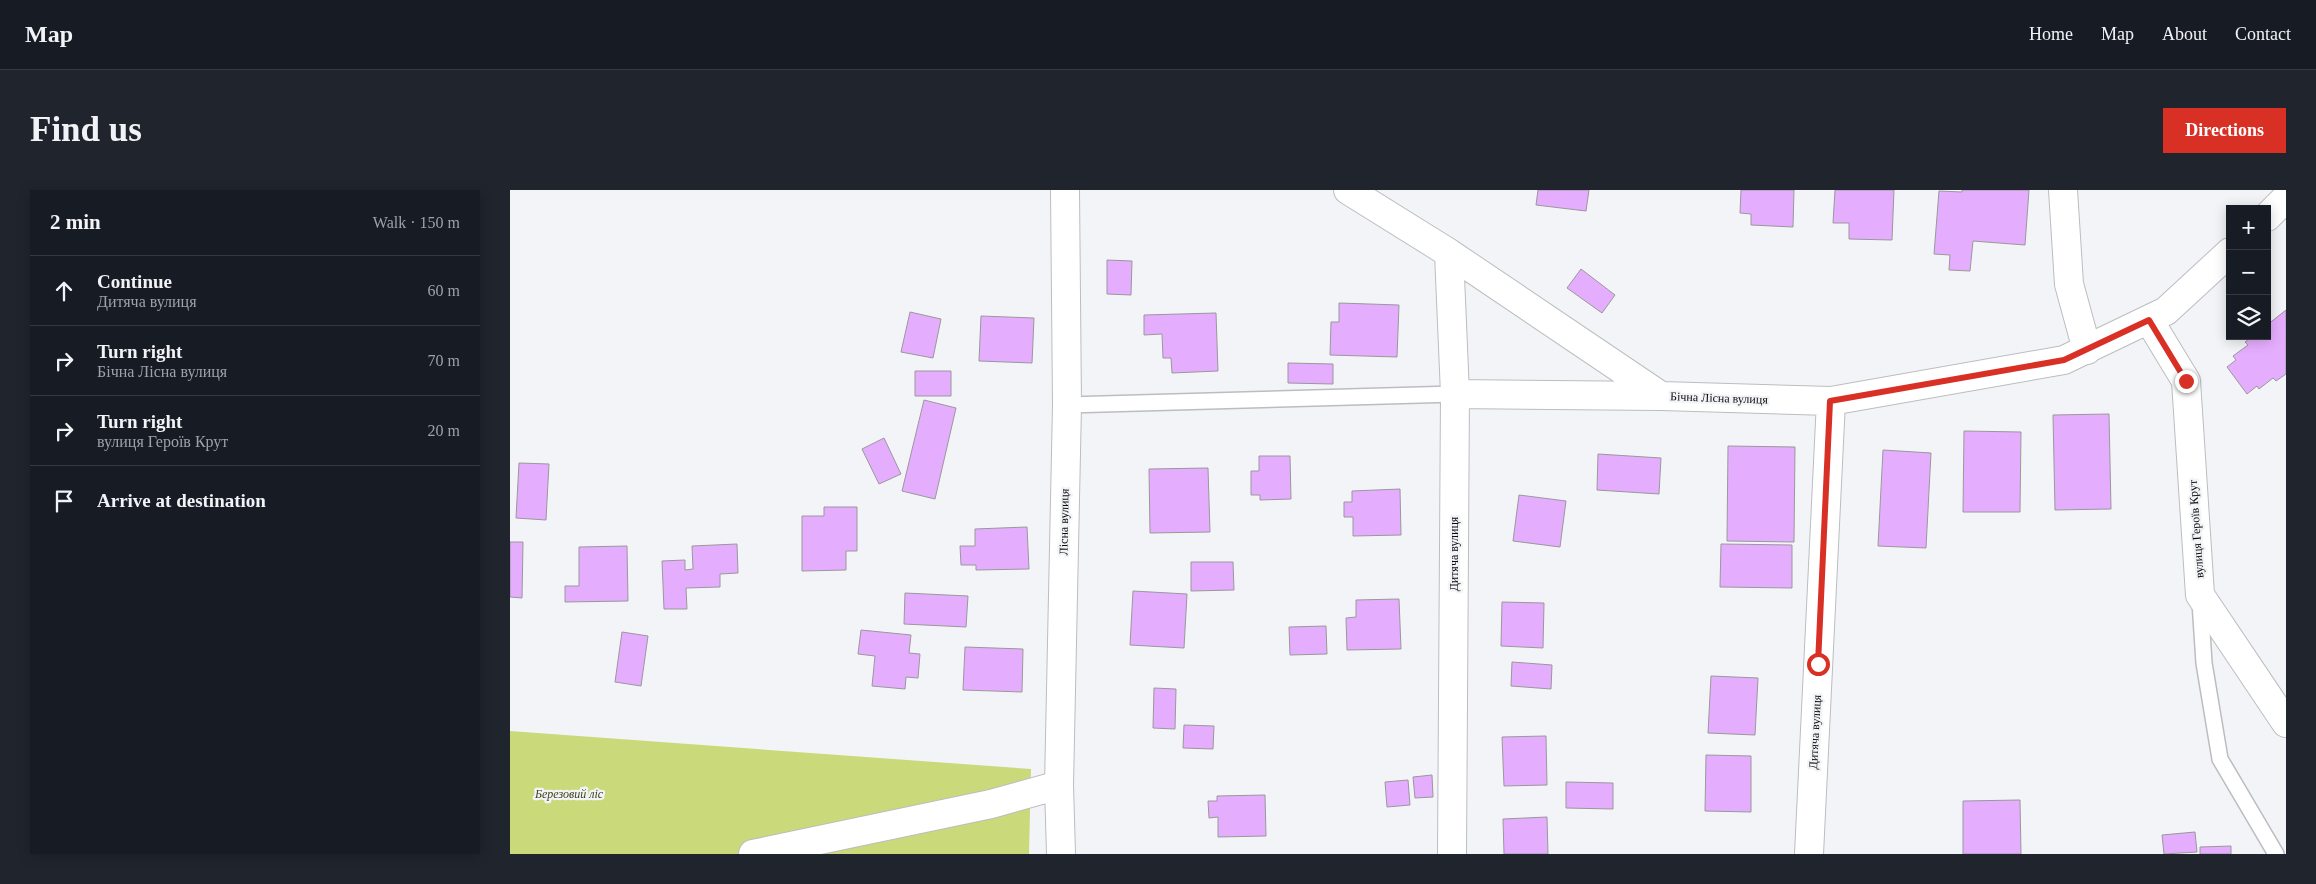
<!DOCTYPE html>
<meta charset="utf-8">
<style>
:root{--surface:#171b24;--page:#20242c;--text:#f1f3f6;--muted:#9ea1a6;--line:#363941;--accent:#d93025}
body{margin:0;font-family:Georgia,serif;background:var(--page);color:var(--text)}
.controls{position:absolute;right:15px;top:15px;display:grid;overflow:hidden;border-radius:0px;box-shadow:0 2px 12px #0003}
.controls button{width:45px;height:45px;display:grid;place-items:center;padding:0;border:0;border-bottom:1px solid var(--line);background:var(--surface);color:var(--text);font:25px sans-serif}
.stop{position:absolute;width:15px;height:15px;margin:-11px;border:4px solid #d93025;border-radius:50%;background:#fff}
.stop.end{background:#d93025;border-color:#fff;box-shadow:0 1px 5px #0008}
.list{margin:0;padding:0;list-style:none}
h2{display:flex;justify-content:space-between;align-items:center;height:65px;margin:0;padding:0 20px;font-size:21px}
h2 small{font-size:16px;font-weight:400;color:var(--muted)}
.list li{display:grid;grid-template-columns:32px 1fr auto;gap:15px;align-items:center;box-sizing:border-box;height:70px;padding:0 20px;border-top:1px solid var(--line)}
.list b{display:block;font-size:19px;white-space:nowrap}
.list p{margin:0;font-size:16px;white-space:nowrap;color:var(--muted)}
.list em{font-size:16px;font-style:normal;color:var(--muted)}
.icon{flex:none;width:28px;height:28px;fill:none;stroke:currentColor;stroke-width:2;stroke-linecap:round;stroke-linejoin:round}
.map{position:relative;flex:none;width:1776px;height:664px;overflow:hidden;border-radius:0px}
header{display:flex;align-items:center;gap:30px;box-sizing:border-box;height:70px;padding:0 25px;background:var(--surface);border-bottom:1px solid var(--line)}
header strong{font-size:24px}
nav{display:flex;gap:28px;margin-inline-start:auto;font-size:18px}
.intro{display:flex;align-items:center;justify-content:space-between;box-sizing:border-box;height:120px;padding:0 30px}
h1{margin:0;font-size:35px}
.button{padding:12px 22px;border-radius:0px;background:var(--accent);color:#fff;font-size:18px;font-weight:700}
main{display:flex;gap:30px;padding:0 30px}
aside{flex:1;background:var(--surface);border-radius:0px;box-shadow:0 2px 12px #0003}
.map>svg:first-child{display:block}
</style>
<header>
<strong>Map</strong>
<nav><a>Home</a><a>Map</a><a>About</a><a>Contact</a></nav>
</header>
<div class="intro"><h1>Find us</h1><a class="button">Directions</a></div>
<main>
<aside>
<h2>2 min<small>Walk · 150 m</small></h2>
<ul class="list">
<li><svg class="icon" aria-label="ahead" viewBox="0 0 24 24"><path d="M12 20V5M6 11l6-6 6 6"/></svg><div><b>Continue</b><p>Дитяча вулиця</p></div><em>60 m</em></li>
<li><svg class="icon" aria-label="right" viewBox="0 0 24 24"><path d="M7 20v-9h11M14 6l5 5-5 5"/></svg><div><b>Turn right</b><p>Бічна Лісна вулиця</p></div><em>70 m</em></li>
<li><svg class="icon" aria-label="right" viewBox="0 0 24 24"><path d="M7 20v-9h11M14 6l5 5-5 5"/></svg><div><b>Turn right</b><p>вулиця Героїв Крут</p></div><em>20 m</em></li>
<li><svg class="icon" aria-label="arrive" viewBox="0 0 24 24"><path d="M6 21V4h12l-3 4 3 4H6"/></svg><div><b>Arrive at destination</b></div></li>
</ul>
</aside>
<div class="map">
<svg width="1776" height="664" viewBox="0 0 1776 664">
<rect width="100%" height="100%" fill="#f3f4f7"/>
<!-- green -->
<path fill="#cad979" d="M0 541 521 579 519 664H0Z"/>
<!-- building -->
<path fill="#e5adfe" stroke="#9a989b" d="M1028 0H1079L1076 21 1026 15Z
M1231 0H1284L1283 37 1241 35V24L1230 23Z
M1325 0H1384L1382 50 1339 49V33H1323Z
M1452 0H1519L1515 55 1463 51 1460 81 1439 80 1440 65 1424 64 1429 1 1452 2Z
M597 70 622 71 621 105 597 104Z
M1071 79 1105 105 1092 123 1057 98Z
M829 113 889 115 887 167 820 165 821 132H829Z
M1776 120V184L1766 191 1763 188 1749 199 1747 196 1737 204 1717 177 1726 170 1723 166 1738 155 1735 152 1743 146H1757V135Z
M400 122 431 129 423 168 391 162Z
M706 123 708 181 662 183 661 168H653L652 144 634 145V125Z
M471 126 524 128 522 173 469 171Z
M778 173 823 174V194L778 193Z
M405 181H441V206H405Z
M414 210 446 218 425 309 392 301Z
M1599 224 1601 319 1545 320 1543 225Z
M1454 241 1511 242 1510 322H1453Z
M374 248 391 284 369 294 352 259Z
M1218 256 1285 257 1284 352 1217 351Z
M1373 260 1421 263 1416 358 1368 356Z
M1088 264 1151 268 1149 304 1087 300Z
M749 266H780L781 309 750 310V305H741V281H749Z
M9 273 39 274 36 330 6 328Z
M698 278 700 342 640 343 639 279Z
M890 299 891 345 843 346V327H834V312H842V301Z
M1009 305 1056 311 1050 357 1003 351Z
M314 317H347V361H336V380L292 381V326H314Z
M517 337 519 379 466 380V375H451L450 356H465V339Z
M0 352H13L12 408 0 407Z
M227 354 228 383 210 384V397L176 398 177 419H154L152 371 175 370V380L183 379 182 356Z
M1211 354 1282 355V398L1210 397Z
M117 356 118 411 55 412V396H69V357Z
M681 372H723L724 400 681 401Z
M623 401 677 404 674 458 620 455Z
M395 403 458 406 456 437 394 434Z
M889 409 891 459 837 460 836 428 846 427V410Z
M992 412 1034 413 1033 458 991 456Z
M816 436 817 464 780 465 779 437Z
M351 440 401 445 399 463 410 464 408 488 396 487 395 499 362 496 365 466 348 464Z
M112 442 138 446 131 496 105 492Z
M455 457 513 459 512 502 453 500Z
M1002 472 1042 475 1041 499 1001 496Z
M1201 486 1248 488 1245 545 1198 543Z
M644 498 666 499 665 539 643 538Z
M674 535 704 536 703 559 673 558Z
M1036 546 1037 595 994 596 992 547Z
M1196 565 1241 566V622L1195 621Z
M922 585 923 607 905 608 903 587Z
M898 590 900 615 877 617 875 592Z
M1056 592 1103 593V619L1056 618Z
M755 605 756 646 708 647V627L699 628 698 611H707V606Z
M1510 610 1511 664H1453V611Z
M1037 627 1038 664H994L993 629Z
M1685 642 1687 662 1654 664 1652 645Z
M1721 656V664H1690V657Z"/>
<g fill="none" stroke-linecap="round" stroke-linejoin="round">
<!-- lane casing -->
<g stroke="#bcbdc0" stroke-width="18">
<path id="lane" d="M557 215 945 204
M1690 412 1694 473 1710 569 1766 664"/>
</g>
<!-- street casing -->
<g stroke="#bcbdc0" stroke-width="30">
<path id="street" d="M838 0 939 63 1151 206
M1553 0 1559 94 1577 160
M1757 27 1776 8
M939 63 945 204 942 664
M1639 130 1676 191 1690 405 1776 533
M945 204 1151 206 1321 211 1554 170 1656 121 1720 62
M243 664 481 614 549 595
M551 664 549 595 557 215 555 0
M1299 664 1321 211"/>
</g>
<!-- lane -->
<use href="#lane" stroke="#fff" stroke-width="15"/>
<!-- street -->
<use href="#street" stroke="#fff" stroke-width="28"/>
</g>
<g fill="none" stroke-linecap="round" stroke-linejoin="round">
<!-- route -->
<path stroke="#d93025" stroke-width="6" d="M1308 474 1320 211 1554 170 1639 130 1676 191"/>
</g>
<g text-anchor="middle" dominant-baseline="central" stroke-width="4.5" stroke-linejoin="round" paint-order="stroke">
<!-- street labels -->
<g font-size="12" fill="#0b0b0c" stroke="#f3f4f7">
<text transform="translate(1209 208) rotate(2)">Бічна Лісна вулиця</text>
<text transform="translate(554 332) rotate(-89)">Лісна вулиця</text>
<text transform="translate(1686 339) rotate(-94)">вулиця Героїв Крут</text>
<text transform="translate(944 364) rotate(-90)">Дитяча вулиця</text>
<text transform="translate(1305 542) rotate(-87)">Дитяча вулиця</text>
</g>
<!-- park labels -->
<g font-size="12" font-style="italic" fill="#3d4219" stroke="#f3f4f7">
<text x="59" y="604">Березовий ліс</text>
</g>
</g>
</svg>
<div class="controls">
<button>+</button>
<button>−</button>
<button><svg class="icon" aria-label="layers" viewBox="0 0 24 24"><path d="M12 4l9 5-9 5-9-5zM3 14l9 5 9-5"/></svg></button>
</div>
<div class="stop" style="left:1308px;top:474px"></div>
<div class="stop end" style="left:1676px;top:191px"></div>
</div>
</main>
